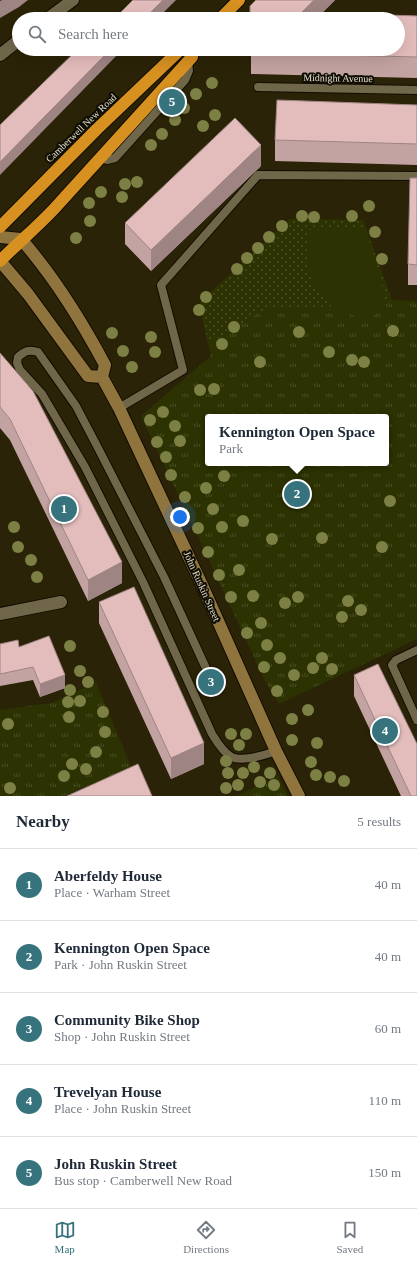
<!DOCTYPE html>
<meta charset="utf-8">
<style>
:root{--surface:#fff;--page:#f2f2f3;--text:#1f2937;--muted:#747a83;--line:#e0e1e3;--accent:#36737c}
body{margin:0;font-family:"Times New Roman",serif;background:var(--page);color:var(--text)}
.you{position:absolute;left:180px;top:517px;width:14px;height:14px;margin:-10px;border:3px solid #fff;border-radius:50%;background:#1a73e8;box-shadow:0 0 0 6px #1a73e833}
.badge{display:grid;place-items:center;width:26px;height:26px;border-radius:50%;background:var(--accent);color:#fff;font-size:13px;font-weight:700}
.pin{position:absolute;translate:-50% -50%;border:2px solid #fff;box-shadow:0 1px 4px #0006}
.popup{position:absolute;left:205px;top:414px;width:184px;height:52px;box-sizing:border-box;display:grid;place-content:center;border-radius:4px;background:var(--surface);filter:drop-shadow(0 1px 3px #0005);font-size:13px;white-space:nowrap;color:var(--muted)}
.popup b{font-size:15px;color:var(--text)}
.popup::after{content:'';position:absolute;left:50%;top:100%;margin-left:-8px;border:8px solid transparent;border-top-color:var(--surface)}
.list{margin:0;padding:0;list-style:none}
h2{display:flex;justify-content:space-between;align-items:center;height:52px;margin:0;padding:0 16px;font-size:17px}
h2 small{font-size:13px;font-weight:400;color:var(--muted)}
.list li{display:grid;grid-template-columns:26px 1fr auto;gap:12px;align-items:center;box-sizing:border-box;height:72px;padding:0 16px;border-top:1px solid var(--line)}
.list b{display:block;font-size:15px;white-space:nowrap}
.list p{margin:0;font-size:13px;white-space:nowrap;color:var(--muted)}
.list em{font-size:13px;font-style:normal;color:var(--muted)}
.icon{flex:none;width:22px;height:22px;fill:none;stroke:currentColor;stroke-width:2;stroke-linecap:round;stroke-linejoin:round}
.map{position:relative;flex:none;width:417px;height:796px;overflow:hidden}
.search{position:absolute;background:var(--surface);box-shadow:0 4px 16px #0002;left:12px;right:12px;top:12px;height:44px;display:flex;align-items:center;gap:10px;box-sizing:border-box;padding:0 14px;border-radius:22px;color:var(--muted);font-size:15px}
.sheet{height:412px;background:var(--surface)}
nav{display:flex;justify-content:space-around;align-items:center;box-sizing:border-box;height:56px;border-top:1px solid var(--line);background:var(--surface);font-size:11px;color:var(--muted)}
nav a{display:grid;justify-items:center;gap:2px}
nav .on{color:var(--accent)}
.map>svg:first-child{display:block}
</style>
<div class="map">
<svg width="417" height="796" viewBox="0 0 417 796">
<defs>
<pattern id="grass-tufts" width="24" height="20" patternUnits="userSpaceOnUse"><rect width="24" height="20" fill="#2c3201"/><path d="M3 7l-1-3M5 7V3M7 7l1-3M15 17l-1-3M17 17v-4M19 17l1-3" fill="none" stroke="#4b4f25"/></pattern>
<pattern id="garden-dots" width="8" height="8" patternUnits="userSpaceOnUse"><rect width="8" height="8" fill="#2c3201"/><path d="M2 2h.1M6 6h.1" fill="none" stroke="#4b4f25" stroke-width="1.8" stroke-linecap="round"/></pattern>
</defs>
<rect width="100%" height="100%" fill="#2b2307"/>
<!-- grass -->
<path fill="url(#grass-tufts)" fill-rule="evenodd" d="M290 219 363 220 392 300 417 301V639L279 704 265 681 214 571 141 416 211 356 199 303ZM208 417H386V463H208Z
M96 682 131 767 64 796H0V710L52 703Z
M278 776 288 796H236Z"/>
<!-- garden -->
<path fill="url(#garden-dots)" d="M290 219 363 220 392 301 362 305 265 309 208 344 199 303Z"/>
<!-- pitch -->
<path fill="#2c3201" d="M366 229 381 280 384 296 383 304 379 311 366 321C347 313 333 307 319 292 317 289 313 286 312 282 307 266 308 246 307 230Z"/>
<g fill="none" stroke-linecap="round" stroke-linejoin="round">
<!-- lane casing -->
<g stroke="#130c00" stroke-width="10">
<path id="lane" d="M258 87 417 90
M100 158 107 160 115 158 185 80 189 71 188 61
M119 408 183 370 161 285 258 175 417 176
M417 650 396 660 392 665 417 720
M216 690 164 577 97 446 76 406 38 352C29 349 25 351 18 357L17 363 20 370 42 394 85 467 143 582 212 734C217 742 222 751 230 756 240 763 265 755 276 751"/>
</g>
<!-- street casing -->
<g stroke="#130c00" stroke-width="14">
<path id="street" d="M47 19 73 0
M0 55 19 40
M0 614 61 602"/>
</g>
<!-- secondary casing -->
<g stroke="#130c00" stroke-width="14">
<path id="secondary" d="M0 237 21 239C55 278 81 320 105 365L102 377 119 408 202 585 276 751 299 796
M0 261 28 294 88 376 102 377"/>
</g>
<!-- highway casing -->
<g stroke="#130c00" stroke-width="14">
<path id="highway" d="M220 19 239 0
M0 227 97 129 181 49
M0 261C18 243 37 227 54 209L192 57V49"/>
</g>
<!-- lane -->
<use href="#lane" stroke="#70674b" stroke-width="8"/>
<!-- street -->
<use href="#street" stroke="#70674b" stroke-width="12"/>
<!-- secondary -->
<use href="#secondary" stroke="#8f743e" stroke-width="12"/>
<!-- highway -->
<use href="#highway" stroke="#d79121" stroke-width="12"/>
</g>
<!-- trees -->
<g fill="#7c8044">
<circle cx="212" cy="83" r="6"/>
<circle cx="196" cy="94" r="6"/>
<circle cx="184" cy="108" r="6"/>
<circle cx="215" cy="115" r="6"/>
<circle cx="175" cy="120" r="6"/>
<circle cx="203" cy="126" r="6"/>
<circle cx="162" cy="134" r="6"/>
<circle cx="151" cy="145" r="6"/>
<circle cx="137" cy="182" r="6"/>
<circle cx="125" cy="184" r="6"/>
<circle cx="101" cy="192" r="6"/>
<circle cx="122" cy="197" r="6"/>
<circle cx="89" cy="203" r="6"/>
<circle cx="369" cy="206" r="6"/>
<circle cx="302" cy="216" r="6"/>
<circle cx="352" cy="216" r="6"/>
<circle cx="314" cy="217" r="6"/>
<circle cx="90" cy="221" r="6"/>
<circle cx="282" cy="226" r="6"/>
<circle cx="375" cy="232" r="6"/>
<circle cx="269" cy="237" r="6"/>
<circle cx="76" cy="238" r="6"/>
<circle cx="258" cy="248" r="6"/>
<circle cx="247" cy="258" r="6"/>
<circle cx="382" cy="259" r="6"/>
<circle cx="237" cy="269" r="6"/>
<circle cx="206" cy="297" r="6"/>
<circle cx="199" cy="310" r="6"/>
<circle cx="234" cy="327" r="6"/>
<circle cx="393" cy="331" r="6"/>
<circle cx="299" cy="332" r="6"/>
<circle cx="112" cy="333" r="6"/>
<circle cx="151" cy="337" r="6"/>
<circle cx="222" cy="344" r="6"/>
<circle cx="123" cy="351" r="6"/>
<circle cx="155" cy="352" r="6"/>
<circle cx="329" cy="352" r="6"/>
<circle cx="352" cy="360" r="6"/>
<circle cx="260" cy="362" r="6"/>
<circle cx="364" cy="362" r="6"/>
<circle cx="132" cy="367" r="6"/>
<circle cx="214" cy="389" r="6"/>
<circle cx="200" cy="390" r="6"/>
<circle cx="163" cy="412" r="6"/>
<circle cx="150" cy="420" r="6"/>
<circle cx="175" cy="426" r="6"/>
<circle cx="180" cy="441" r="6"/>
<circle cx="157" cy="442" r="6"/>
<circle cx="166" cy="457" r="6"/>
<circle cx="171" cy="475" r="6"/>
<circle cx="224" cy="476" r="6"/>
<circle cx="206" cy="488" r="6"/>
<circle cx="185" cy="497" r="6"/>
<circle cx="390" cy="501" r="6"/>
<circle cx="213" cy="509" r="6"/>
<circle cx="243" cy="521" r="6"/>
<circle cx="14" cy="527" r="6"/>
<circle cx="222" cy="527" r="6"/>
<circle cx="198" cy="528" r="6"/>
<circle cx="322" cy="538" r="6"/>
<circle cx="272" cy="539" r="6"/>
<circle cx="18" cy="547" r="6"/>
<circle cx="382" cy="547" r="6"/>
<circle cx="208" cy="552" r="6"/>
<circle cx="31" cy="560" r="6"/>
<circle cx="239" cy="570" r="6"/>
<circle cx="219" cy="575" r="6"/>
<circle cx="37" cy="577" r="6"/>
<circle cx="253" cy="596" r="6"/>
<circle cx="231" cy="597" r="6"/>
<circle cx="298" cy="597" r="6"/>
<circle cx="348" cy="601" r="6"/>
<circle cx="285" cy="603" r="6"/>
<circle cx="361" cy="610" r="6"/>
<circle cx="342" cy="617" r="6"/>
<circle cx="261" cy="623" r="6"/>
<circle cx="247" cy="633" r="6"/>
<circle cx="267" cy="645" r="6"/>
<circle cx="70" cy="646" r="6"/>
<circle cx="280" cy="658" r="6"/>
<circle cx="322" cy="658" r="6"/>
<circle cx="264" cy="667" r="6"/>
<circle cx="313" cy="668" r="6"/>
<circle cx="332" cy="669" r="6"/>
<circle cx="80" cy="671" r="6"/>
<circle cx="294" cy="675" r="6"/>
<circle cx="88" cy="682" r="6"/>
<circle cx="70" cy="690" r="6"/>
<circle cx="277" cy="691" r="6"/>
<circle cx="80" cy="701" r="6"/>
<circle cx="68" cy="702" r="6"/>
<circle cx="308" cy="710" r="6"/>
<circle cx="103" cy="712" r="6"/>
<circle cx="69" cy="717" r="6"/>
<circle cx="292" cy="719" r="6"/>
<circle cx="8" cy="724" r="6"/>
<circle cx="105" cy="732" r="6"/>
<circle cx="231" cy="734" r="6"/>
<circle cx="246" cy="734" r="6"/>
<circle cx="292" cy="740" r="6"/>
<circle cx="317" cy="743" r="6"/>
<circle cx="239" cy="745" r="6"/>
<circle cx="96" cy="752" r="6"/>
<circle cx="226" cy="761" r="6"/>
<circle cx="311" cy="762" r="6"/>
<circle cx="72" cy="764" r="6"/>
<circle cx="254" cy="767" r="6"/>
<circle cx="86" cy="769" r="6"/>
<circle cx="228" cy="773" r="6"/>
<circle cx="243" cy="773" r="6"/>
<circle cx="270" cy="773" r="6"/>
<circle cx="316" cy="775" r="6"/>
<circle cx="64" cy="776" r="6"/>
<circle cx="330" cy="777" r="6"/>
<circle cx="344" cy="781" r="6"/>
<circle cx="260" cy="782" r="6"/>
<circle cx="238" cy="785" r="6"/>
<circle cx="274" cy="785" r="6"/>
<circle cx="10" cy="788" r="6"/>
<circle cx="226" cy="788" r="6"/>
</g>
<!-- wall -->
<path fill="#c3a3a2" d="M256 0H335L322 13 417 16V78L251 74V49H398V19H250V6Z
M417 105V165L275 161V140Z
M261 166 151 271 125 244V223Z
M417 178V285H408V264Z
M0 353 122 583 88 601 10 440 0 428Z
M99 602 204 764 171 779 99 623Z
M0 644 19 647 65 688 40 697 33 680 0 686Z
M354 675 417 796H401L354 696Z"/>
<!-- shaded-wall -->
<path fill="#9f8484" d="M2 0H28L19 7 0 18V1Z
M163 0H176L157 19H144Z
M314 0H335L316 19 302 12Z
M111 49H122V50L0 175V162Z
M261 145V166L151 271V250Z
M122 562V583L88 601V580Z
M65 675V688L40 697V684Z
M204 743V764L171 779V758Z"/>
<!-- building -->
<path fill="#e3bdbc" stroke="#9f8484" d="M133 0H163L144 19H114Z
M256 0H314L302 12 417 16V57L251 53V49H398V19H250V6Z
M78 49H111L0 162V125Z
M277 100 417 105V144L275 140Z
M235 118 261 145 151 250 125 223Z
M410 178H417V265L408 264Z
M0 353 33 391 122 562 88 580 10 419 0 407Z
M134 587 204 743 171 758 99 602Z
M49 636 65 675 40 684 33 667 0 674V644L18 640 19 647Z
M378 664 417 744V796H411L354 675Z
M138 764 152 796H67Z"/>
<g text-anchor="middle" dominant-baseline="central" stroke-width="4" stroke-linejoin="round" paint-order="stroke">
<!-- street labels -->
<g font-size="10" fill="#e7e2d2" stroke="#100d03">
<text transform="translate(338 78) rotate(1)">Midnight Avenue</text>
<text transform="translate(81 128) rotate(-44)">Camberwell New Road</text>
<text transform="translate(202 586) rotate(66)">John Ruskin Street</text>
</g>
</g>
</svg>
<div class="you"></div>
<div class="pin badge" style="left:64px;top:509px">1</div>
<div class="pin badge" style="left:297px;top:494px">2</div>
<div class="popup"><b>Kennington Open Space</b>Park</div>
<div class="pin badge" style="left:211px;top:682px">3</div>
<div class="pin badge" style="left:385px;top:731px">4</div>
<div class="pin badge" style="left:172px;top:102px">5</div>
<div class="search"><svg class="icon" aria-label="search" viewBox="0 0 24 24"><circle cx="10" cy="10" r="6"/><path d="M15 15l6 6"/></svg>Search here</div>
</div>
<section class="sheet">
<h2>Nearby<small>5 results</small></h2>
<ul class="list">
<li><span class="badge">1</span><div><b>Aberfeldy House</b><p>Place · Warham Street</p></div><em>40 m</em></li>
<li><span class="badge">2</span><div><b>Kennington Open Space</b><p>Park · John Ruskin Street</p></div><em>40 m</em></li>
<li><span class="badge">3</span><div><b>Community Bike Shop</b><p>Shop · John Ruskin Street</p></div><em>60 m</em></li>
<li><span class="badge">4</span><div><b>Trevelyan House</b><p>Place · John Ruskin Street</p></div><em>110 m</em></li>
<li><span class="badge">5</span><div><b>John Ruskin Street</b><p>Bus stop · Camberwell New Road</p></div><em>150 m</em></li>
</ul>
</section>
<nav>
<a class="on"><svg class="icon" aria-label="map" viewBox="0 0 24 24"><path d="M3 6l6-2 6 2 6-2v14l-6 2-6-2-6 2zM9 4v14M15 6v14"/></svg>Map</a>
<a><svg class="icon" aria-label="directions" viewBox="0 0 24 24"><path d="M12 3l9 9-9 9-9-9zM9 14v-3h6M13 9l2 2-2 2"/></svg>Directions</a>
<a><svg class="icon" aria-label="saved" viewBox="0 0 24 24"><path d="M7 4h10v16l-5-4-5 4z"/></svg>Saved</a>
</nav>
